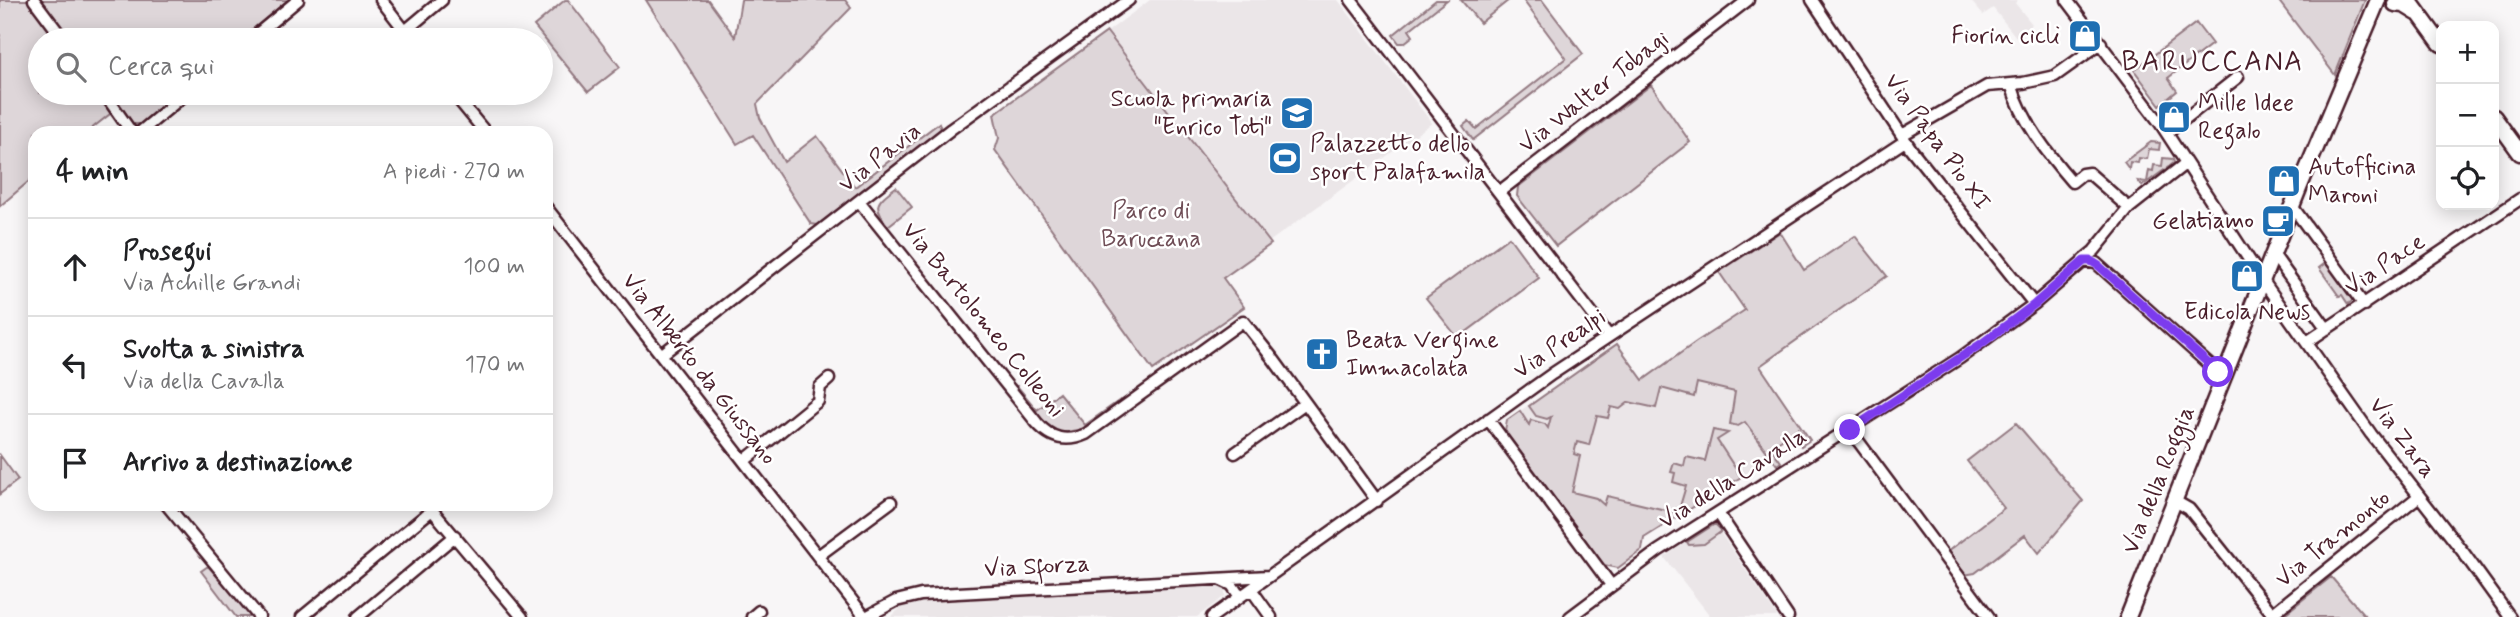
<!DOCTYPE html>
<html lang="it">
<meta charset="utf-8">
<style>
:root{--surface:#fff;--page:#f6f6f6;--text:#202124;--muted:#757577;--line:#e0e0e0}
body{margin:0;font-family:Mynerve,sans-serif;background:var(--page);color:var(--text)}
.controls{position:absolute;right:21px;top:21px;display:grid;overflow:hidden;border-radius:14px;box-shadow:0 4px 18px #0003}
.controls button{width:63px;height:63px;display:grid;place-items:center;padding:0;border:0;border-bottom:2px solid var(--line);background:var(--surface);color:var(--text);font:35px sans-serif}
.stop{position:absolute;width:21px;height:21px;margin:-16px;border:5px solid #7c3aed;border-radius:50%;background:#fff}
.stop.end{background:#7c3aed;border-color:#fff;box-shadow:0 2px 7px #0008}
.list{margin:0;padding:0;list-style:none}
h2{display:flex;justify-content:space-between;align-items:center;height:91px;margin:0;padding:0 28px;font-size:30px}
h2 small{font-size:23px;font-weight:400;color:var(--muted)}
.list li{display:grid;grid-template-columns:46px 1fr auto;gap:21px;align-items:center;box-sizing:border-box;height:98px;padding:0 28px;border-top:2px solid var(--line)}
.list b{display:block;font-size:26px;white-space:nowrap}
.list p{margin:0;font-size:23px;white-space:nowrap;color:var(--muted)}
.list em{font-size:23px;font-style:normal;color:var(--muted)}
.icon{flex:none;width:38px;height:38px;fill:none;stroke:currentColor;stroke-width:2;stroke-linecap:round;stroke-linejoin:round}
.map{position:relative;flex:none;width:2520px;height:617px;overflow:hidden}
.search{position:absolute;background:var(--surface);box-shadow:0 4px 18px #0003;left:28px;top:28px;width:525px;height:77px;display:flex;align-items:center;gap:18px;box-sizing:border-box;padding:0 24px;border-radius:38px;color:var(--muted);font-size:26px}
.panel{position:absolute;background:var(--surface);box-shadow:0 4px 18px #0003;left:28px;top:126px;width:525px;height:385px;border-radius:21px}
.map>svg:first-child{display:block}
</style>
<div class="map">
<svg width="2520" height="617" viewBox="0 0 2520 617">
<rect width="100%" height="100%" fill="#f8f6f7"/>
<filter id="ink" filterUnits="userSpaceOnUse"><feTurbulence type="fractalNoise" baseFrequency=".0143" numOctaves="2"/><feDisplacementMap in="SourceGraphic" scale="14" xChannelSelector="R" yChannelSelector="G"/><feConvolveMatrix kernelMatrix="1 2 1 2 8 2 1 2 1" color-interpolation-filters="sRGB"/></filter>
<g filter="url(#ink)">
<!-- built -->
<path fill="#ebe6e8" d="M1150 0H1338L1432 123 1269 242 1107 32Z
M1970 0H2018L2015 3 2032 24 2016 37 1993 8 1983 15Z
M1728 321 1801 427 1776 443 1773 457 1644 538 1642 550 1618 568 1604 565 1505 431 1507 420 1617 344 1643 380Z
M1717 528 1777 616 1776 617H1711L1664 557 1704 531Z
M1190 587H1222L1225 591V596L1197 617H891L901 607 915 603Z"/>
<!-- green -->
<path fill="#ded6d9" stroke="#947a82" stroke-width="2" d="M0 0H288L240 40H40V93H179L142 124H131L119 107 86 133H35V176L0 206Z
M565 0H568L620 67 588 92 534 26Z
M646 0H708L735 37 741 0H845L851 8 757 104 760 118 784 162 817 136 855 187 939 123 941 129 818 225 811 224 753 135 737 144Z
M1436 0H1447L1409 30 1413 36 1404 43H1399L1393 35Z
M1461 0H1509L1480 23Z
M1523 0H1542L1583 54 1473 140 1463 126 1469 121 1476 129 1566 58Z
M2278 0H2365L2335 75Z
M2196 23 2212 44 2168 78 2177 91 2160 105 2134 70Z
M1107 32 1271 244 1223 278 1244 307 1153 370 995 150 999 138 994 114Z
M1651 85 1690 142 1556 246 1517 196 1518 187Z
M2151 142 2160 143 2159 150 2149 149 2147 159 2139 158 2138 163 2130 162 2129 169 2124 162Z
M2163 158 2173 159 2174 163 2142 186 2138 181 2147 182 2149 170 2153 171 2154 165 2162 166Z
M896 187 912 207 888 226C872 205 876 202 896 187Z
M1780 232 1804 270 1855 236 1887 276 1760 366 1810 440 1801 446 1799 443 1802 433 1798 428 1776 443 1774 452 1781 462 1777 465 1745 422 1738 426 1730 424 1735 392 1697 383 1694 397 1661 388 1656 408 1629 402 1620 409 1611 407 1608 418 1597 416 1589 445 1577 442 1574 454 1580 456 1572 492 1596 498 1604 505 1607 496 1678 513 1686 486 1673 482 1675 473 1671 472 1674 463 1684 466 1686 457 1705 461 1713 430 1728 433 1717 440 1741 477 1644 538 1642 550 1618 568 1604 565 1505 431 1507 420 1520 411 1529 425 1531 420 1545 424 1548 428 1551 417 1547 419 1536 416 1529 406 1617 344 1643 380 1696 342 1745 310 1719 272Z
M1509 237 1539 278 1458 338 1426 298Z
M2328 261 2355 299 2348 304 2342 295 2339 296 2319 268Z
M1017 386 1037 410 1059 393 1085 425 1120 400 1122 402 1083 429 1060 433 1047 426 1015 387Z
M2016 423 2083 501 2039 553 2025 535 1975 573 1964 575 1947 552 2004 508 1967 461Z
M0 455 18 480 0 494Z
M1715 524 1722 531 1704 544 1689 545 1687 542Z
M208 566 253 617H236L201 571Z
M2331 577 2366 617H2285L2286 613Z"/>
<g fill="none" stroke-linecap="round" stroke-linejoin="round">
<!-- street casing -->
<g stroke="#4a1f2b" stroke-width="15">
<path id="street" d="M34 0 64 40
M381 0 412 40
M1351 0 1609 336
M1812 0 1911 149 2034 304
M2067 0 2160 123 2263 281 2371 434 2463 552 2510 617
M405 31 442 0
M250 40 298 0
M2011 84C2022 121 2047 153 2072 182L2082 174 2089 173 2129 208 2186 163
M104 93 132 133
M453 93 486 133
M139 133 187 93
M2167 133 2238 77
M1902 135 1987 86 2023 83 2055 76 2101 43
M1499 192 1748 0
M859 201 1037 423C1051 439 1066 443 1086 434L1243 321 1274 360 1377 501
M2292 206 2364 305
M546 207 865 617
M2273 254 2327 329
M2083 260 2094 251 2129 208
M2307 342 2520 199
M661 355 951 129 1129 0
M1488 419 1611 585
M1850 430 1989 617
M1235 453 1304 404
M744 461 818 401 820 387 829 379
M2175 501 2189 509 2275 617
M166 504 259 617
M427 504 522 617
M1718 513 1788 617
M818 556 891 502
M1219 579 1232 585 1240 597
M1251 589 1271 617
M2272 614 2419 496
M302 617 432 510
M358 617 455 536
M752 617 759 611
M866 617 896 601 921 595 1269 576
M1212 617 1552 374 1905 141
M1570 617 1658 551 1960 358 2034 304 2084 261 2096 263 2213 368 2226 375"/>
</g>
<!-- secondary casing -->
<g stroke="#4a1f2b" stroke-width="19">
<path id="secondary" d="M2409 0 2441 44
M2395 4 2404 5 2417 13
M2494 117 2520 153
M2128 617 2300 186 2378 0"/>
</g>
<!-- street -->
<use href="#street" stroke="#fff" stroke-width="10"/>
<!-- secondary -->
<use href="#secondary" stroke="#fff" stroke-width="14"/>
</g>
</g>
<g fill="none" stroke-linecap="round" stroke-linejoin="round" filter="url(#ink)">
<!-- route -->
<path stroke="#7c3aed" stroke-width="9" d="M1850 430 1981 344 2035 304 2084 261H2091L2099 266 2218 372"/>
</g>
<!-- icons -->
<defs>
<g id="shop-square" transform="scale(1.75)"><rect x="-9" y="-9" width="18" height="18" rx="4" fill="#1f6fb2" stroke="#fff"/><path d="M-5-2.5h2.3a2.7 3.5 0 0 1 5.4 0H5L5.5 6h-11ZM-1.5-2.5h3a1.5 2.3 0 0 0-3 0Z" fill="#fff"/></g>
<g id="school-square" transform="scale(1.75)"><rect x="-9" y="-9" width="18" height="18" rx="4" fill="#1f6fb2" stroke="#fff"/><path d="M0-5L7-2L0 1L-7-2ZM-4 1L0 2.5L4 1V4Q0 6-4 4Z" fill="#fff"/></g>
<g id="stadium-square" transform="scale(1.75)"><rect x="-9" y="-9" width="18" height="18" rx="4" fill="#1f6fb2" stroke="#fff"/><path d="M0-5a6.5 5 0 1 0 0 10a6.5 5 0 1 0 0-10ZM-3.5-1.8h7v3.6h-7Z" fill="#fff"/></g>
<g id="cafe-square" transform="scale(1.75)"><rect x="-9" y="-9" width="18" height="18" rx="4" fill="#1f6fb2" stroke="#fff"/><path d="M-5.5-4.5H6V0H3Q3 3.5 0 3.5H-2.5Q-5.5 3.5-5.5 0ZM3-3.2v2h1.7v-2ZM-6 4.5H4V6H-6Z" fill="#fff"/></g>
<g id="church-square" transform="scale(1.75)"><rect x="-9" y="-9" width="18" height="18" rx="4" fill="#1f6fb2" stroke="#fff"/><path d="M-1.2-6h2.4v3.5h3.3v2.4h-3.3V6h-2.4V-.1h-3.3v-2.4h3.3Z" fill="#fff"/></g>
</defs>
<g fill-rule="evenodd">
<use href="#shop-square" x="2085" y="36"/>
<use href="#school-square" x="1297" y="113"/>
<use href="#shop-square" x="2174" y="117"/>
<use href="#stadium-square" x="1285" y="158"/>
<use href="#shop-square" x="2284" y="181"/>
<use href="#cafe-square" x="2278" y="221"/>
<use href="#shop-square" x="2247" y="276"/>
<use href="#church-square" x="1322" y="354"/>
</g>
<g text-anchor="middle" dominant-baseline="central" stroke-width="5" stroke-linejoin="round" paint-order="stroke">
<!-- poi labels -->
<g font-size="24" fill="#4a1f2b" stroke="#fff" text-anchor="start">
<text x="2060" y="36" text-anchor="end">Fiorin cicli</text>
<text x="1272" y="99" text-anchor="end">Scuola primaria<tspan x="1272" dy="28">"Enrico Toti"</tspan></text>
<text x="2198" y="103">Mille Idee<tspan x="2198" dy="28">Regalo</tspan></text>
<text x="1310" y="144">Palazzetto dello<tspan x="1310" dy="28">sport Palafamila</tspan></text>
<text x="2308" y="167">Autofficina<tspan x="2308" dy="28">Maroni</tspan></text>
<text x="2254" y="221" text-anchor="end">Gelatiamo</text>
<text x="2247" y="312" text-anchor="middle">Edicola News</text>
<text x="1346" y="340">Beata Vergine<tspan x="1346" dy="28">Immacolata</tspan></text>
</g>
<!-- street labels -->
<g font-size="24" fill="#4a1f2b" stroke="#fff">
<text transform="translate(1594 92) rotate(-38)">Via Walter Tobagi</text>
<text transform="translate(1937 142) rotate(54)">Via Papa Pio XI</text>
<text transform="translate(880 158) rotate(-38)">Via Pavia</text>
<text transform="translate(2385 265) rotate(-34)">Via Pace</text>
<text transform="translate(983 320) rotate(51)">Via Bartolomeo Colleoni</text>
<text transform="translate(1560 344) rotate(-34)">Via Prealpi</text>
<text transform="translate(699 369) rotate(52)">Via Alberto da Giussano</text>
<text transform="translate(2402 438) rotate(53)">Via Zara</text>
<text transform="translate(1733 479) rotate(-32)">Via della Cavalla</text>
<text transform="translate(2159 480) rotate(-68)">Via della Roggia</text>
<text transform="translate(2333 539) rotate(-39)">Via Tramonto</text>
<text transform="translate(1037 567) rotate(-3)">Via Sforza</text>
</g>
<!-- park labels -->
<g font-size="24" fill="#6f4d56" stroke="#fff">
<text x="1151" y="211">Parco di<tspan x="1151" dy="28">Baruccana</tspan></text>
</g>
<!-- quarter labels -->
<g font-size="28" letter-spacing="2" fill="#4a1f2b" stroke="#fff">
<text x="2213" y="62">BARUCCANA</text>
</g>
</g>
</svg>
<div class="controls">
<button>+</button>
<button>−</button>
<button><svg class="icon" aria-label="locate" viewBox="0 0 24 24"><circle cx="12" cy="12" r="6"/><path d="M12 2v4M12 18v4M2 12h4M18 12h4"/></svg></button>
</div>
<div class="stop" style="left:2218px;top:372px"></div>
<div class="stop end" style="left:1850px;top:430px"></div>
<div class="search"><svg class="icon" aria-label="search" viewBox="0 0 24 24"><circle cx="10" cy="10" r="6"/><path d="M15 15l6 6"/></svg>Cerca qui</div>
<section class="panel">
<h2>4 min<small>A piedi · 270 m</small></h2>
<ul class="list">
<li><svg class="icon" aria-label="ahead" viewBox="0 0 24 24"><path d="M12 20V5M6 11l6-6 6 6"/></svg><div><b>Prosegui</b><p>Via Achille Grandi</p></div><em>100 m</em></li>
<li><svg class="icon" aria-label="left" viewBox="0 0 24 24"><path d="M17 20v-9H6M10 6l-5 5 5 5"/></svg><div><b>Svolta a sinistra</b><p>Via della Cavalla</p></div><em>170 m</em></li>
<li><svg class="icon" aria-label="arrive" viewBox="0 0 24 24"><path d="M6 21V4h12l-3 4 3 4H6"/></svg><div><b>Arrivo a destinazione</b></div></li>
</ul>
</section>
</div>
